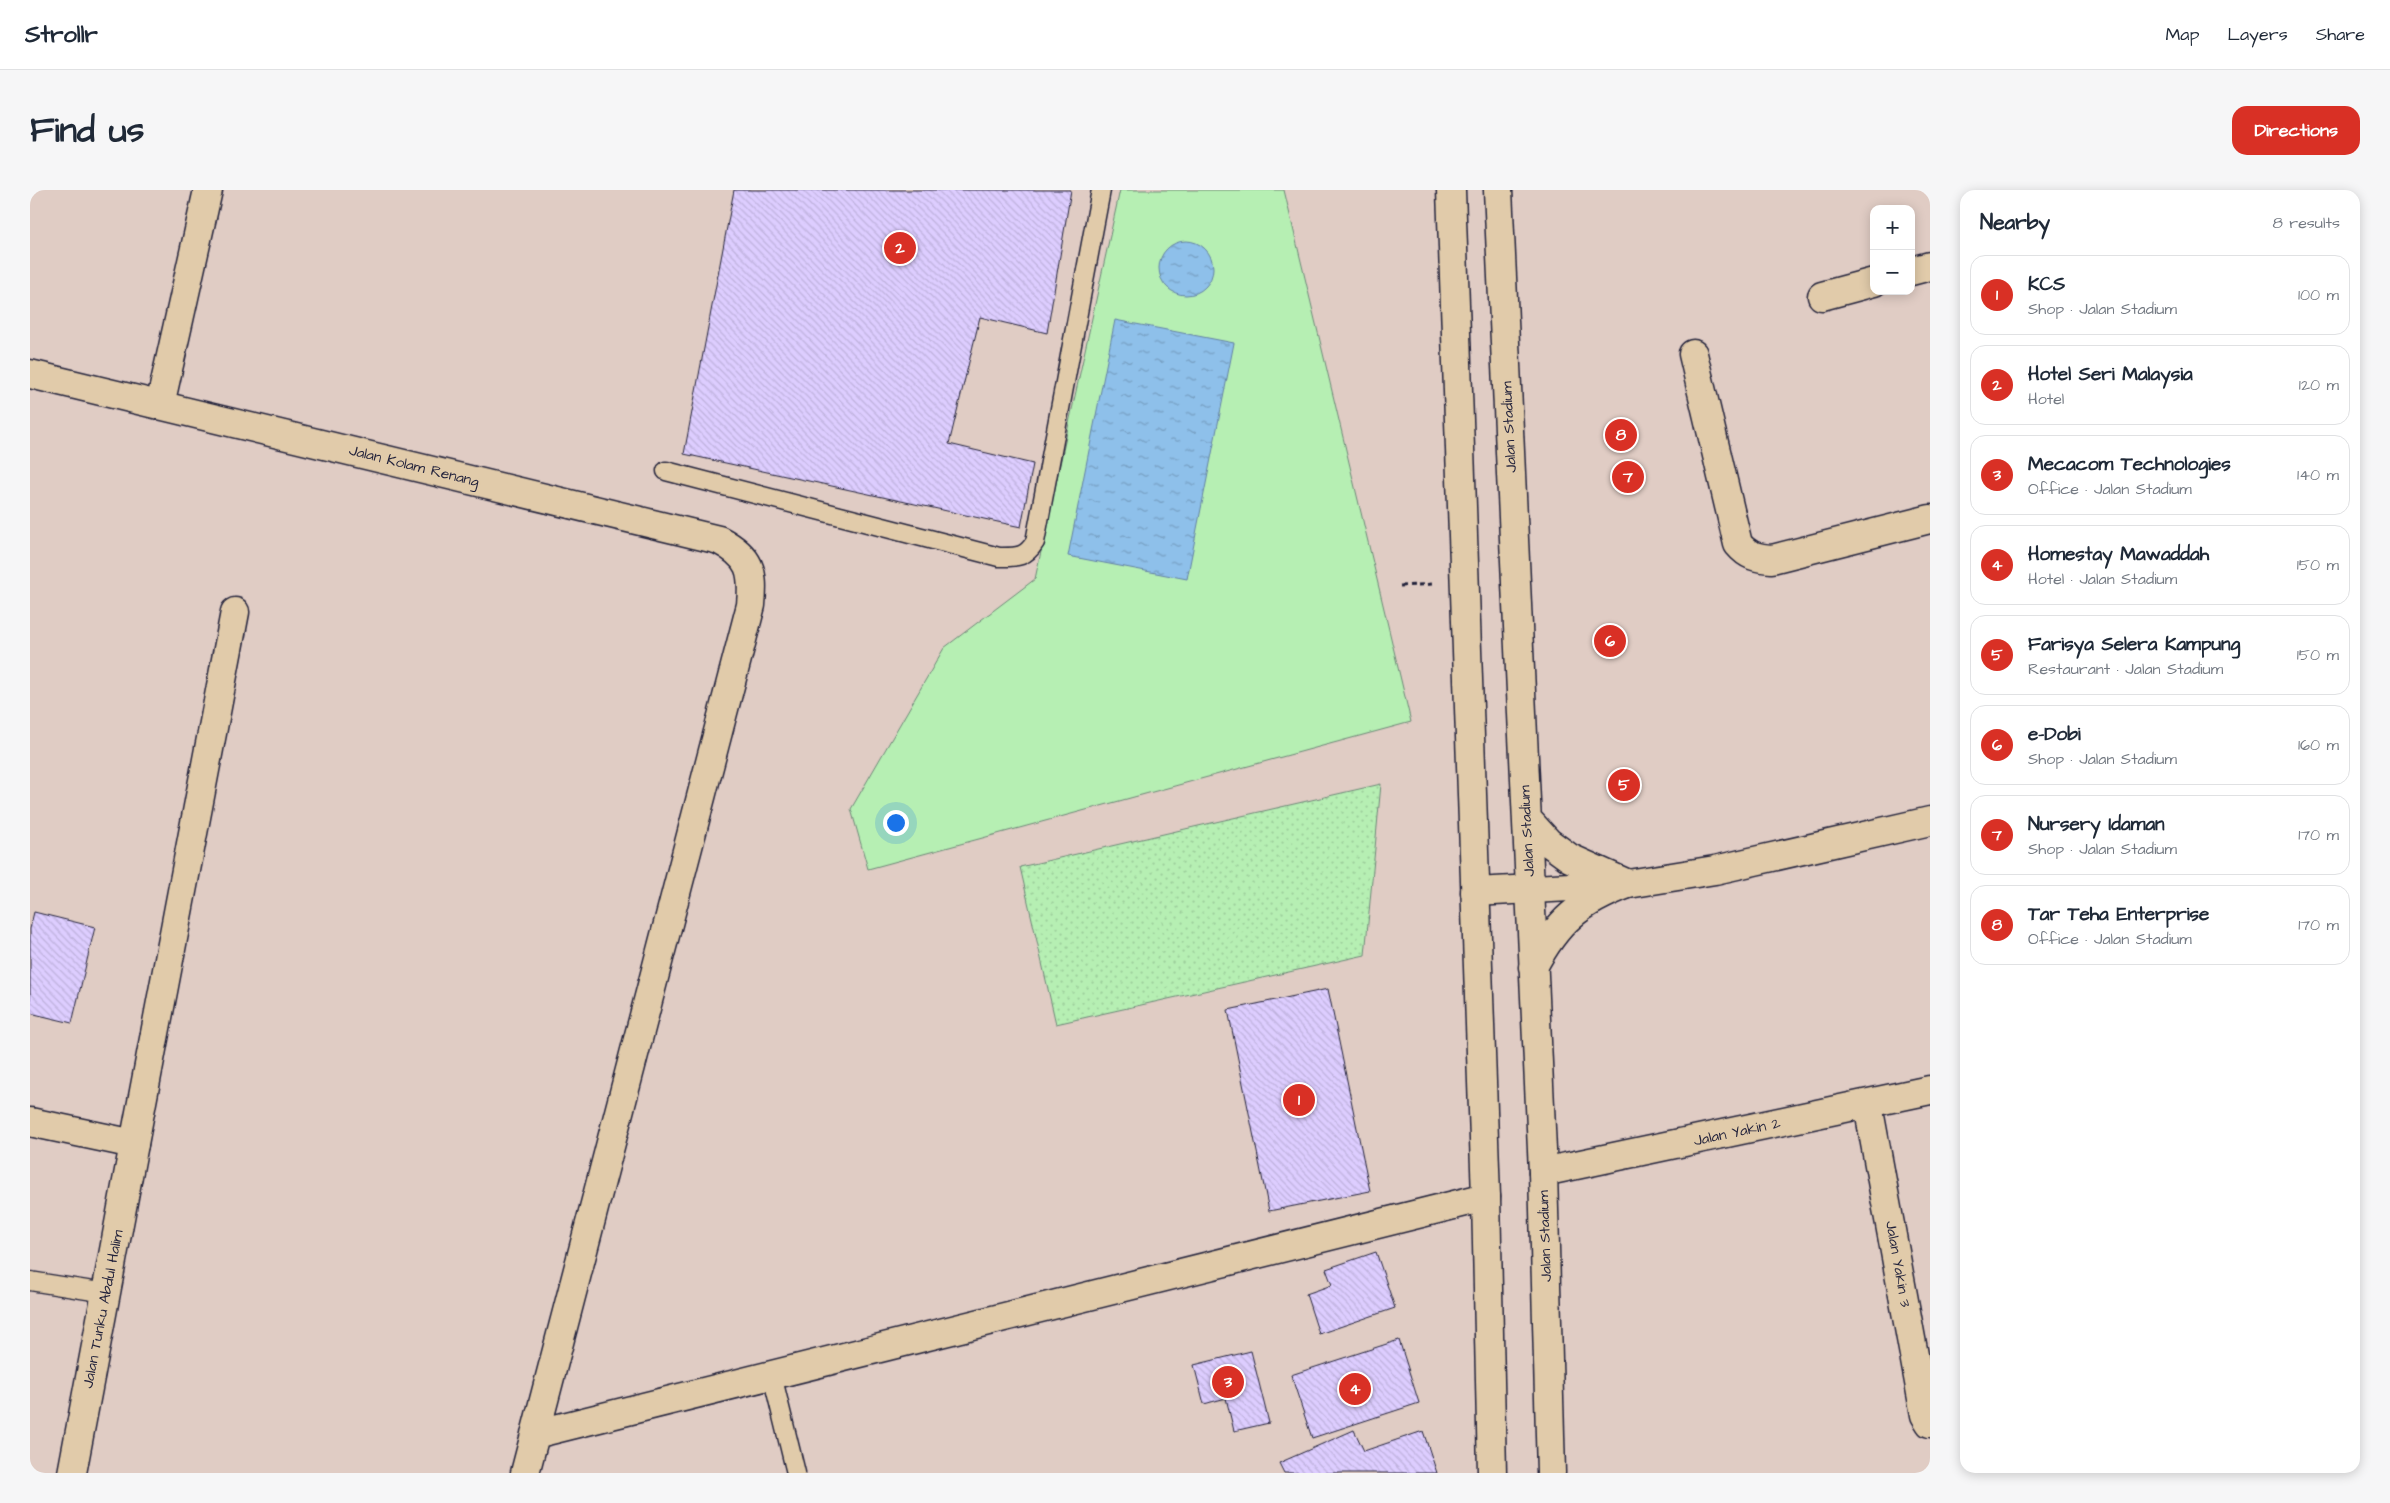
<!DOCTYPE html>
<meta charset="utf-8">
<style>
:root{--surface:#fff;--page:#f6f6f7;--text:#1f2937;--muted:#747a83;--line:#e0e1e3;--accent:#d93025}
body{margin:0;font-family:"Architects Daughter",sans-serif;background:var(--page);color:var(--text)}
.controls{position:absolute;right:15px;top:15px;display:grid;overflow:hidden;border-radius:10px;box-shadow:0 2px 12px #0003}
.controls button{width:45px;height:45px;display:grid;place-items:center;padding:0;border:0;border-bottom:1px solid var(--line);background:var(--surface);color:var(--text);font:25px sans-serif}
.you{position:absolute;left:865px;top:632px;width:18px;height:18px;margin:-12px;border:4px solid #fff;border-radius:50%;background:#1a73e8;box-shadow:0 0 0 8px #1a73e833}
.badge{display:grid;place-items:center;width:32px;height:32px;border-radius:50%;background:var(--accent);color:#fff;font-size:16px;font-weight:700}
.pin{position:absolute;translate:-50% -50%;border:2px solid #fff;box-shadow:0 1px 5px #0006}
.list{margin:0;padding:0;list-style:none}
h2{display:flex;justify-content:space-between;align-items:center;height:65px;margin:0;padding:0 20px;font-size:21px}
h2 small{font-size:16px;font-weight:400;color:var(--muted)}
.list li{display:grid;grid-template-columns:32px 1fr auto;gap:15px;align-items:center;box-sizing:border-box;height:80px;margin:0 10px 10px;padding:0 10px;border:1px solid var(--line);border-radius:15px}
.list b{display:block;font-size:19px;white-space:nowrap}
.list p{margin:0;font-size:16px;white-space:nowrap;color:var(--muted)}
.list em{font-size:16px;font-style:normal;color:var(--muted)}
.map{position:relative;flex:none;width:1900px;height:1283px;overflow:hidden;border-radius:15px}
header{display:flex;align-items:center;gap:30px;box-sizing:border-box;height:70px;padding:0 25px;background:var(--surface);border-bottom:1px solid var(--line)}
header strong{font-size:24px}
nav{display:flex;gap:28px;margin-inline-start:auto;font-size:18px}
.intro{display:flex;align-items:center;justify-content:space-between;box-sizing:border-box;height:120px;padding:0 30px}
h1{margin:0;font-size:35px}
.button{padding:12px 22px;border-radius:15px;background:var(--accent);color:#fff;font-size:18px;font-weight:700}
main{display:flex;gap:30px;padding:0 30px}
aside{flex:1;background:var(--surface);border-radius:15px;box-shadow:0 2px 12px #0003}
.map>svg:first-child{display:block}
</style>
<header>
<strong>Strollr</strong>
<nav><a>Map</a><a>Layers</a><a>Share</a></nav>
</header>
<div class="intro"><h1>Find us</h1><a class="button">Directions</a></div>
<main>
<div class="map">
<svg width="1900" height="1283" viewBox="0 0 1900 1283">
<defs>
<pattern id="grass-dots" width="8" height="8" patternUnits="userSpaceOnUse" patternTransform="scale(1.25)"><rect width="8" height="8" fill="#b6efb3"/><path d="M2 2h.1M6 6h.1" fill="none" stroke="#9ccd9b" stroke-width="1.8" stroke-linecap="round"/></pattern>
<pattern id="water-ripples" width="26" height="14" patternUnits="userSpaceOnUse" patternTransform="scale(1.25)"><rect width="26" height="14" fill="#8ec0ea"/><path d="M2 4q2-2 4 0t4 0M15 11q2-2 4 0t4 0" fill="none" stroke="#749cbf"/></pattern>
<pattern id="building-back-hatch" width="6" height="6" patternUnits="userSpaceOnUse" patternTransform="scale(1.25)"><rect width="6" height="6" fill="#ddcdff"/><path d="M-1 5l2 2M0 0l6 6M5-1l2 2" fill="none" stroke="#bdb0db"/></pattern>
</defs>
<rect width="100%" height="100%" fill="#e0ccc4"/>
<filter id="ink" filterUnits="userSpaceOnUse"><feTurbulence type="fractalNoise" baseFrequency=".02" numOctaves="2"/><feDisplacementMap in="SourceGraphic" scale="10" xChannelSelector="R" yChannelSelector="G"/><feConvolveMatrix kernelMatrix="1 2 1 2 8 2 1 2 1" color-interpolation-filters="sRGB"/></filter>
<g filter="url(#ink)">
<!-- grass -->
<path fill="url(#grass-dots)" stroke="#6c8877" d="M1351 594 1335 765 1026 834 990 677Z"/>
<!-- green -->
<path fill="#b6efb3" stroke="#6c8877" d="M1090 0H1254L1381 532 838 679 821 619 914 458 1005 389Z"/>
<!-- water -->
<path fill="url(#water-ripples)" stroke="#6381a4" d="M1129 78a27 27 0 1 1 54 0a27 27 0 1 1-54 0Z
M1085 130 1204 153 1157 389 1038 366Z"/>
<!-- building -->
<path fill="url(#building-back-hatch)" stroke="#22223b" d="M704 0H1041L1017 143 950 127 919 254 1003 274 991 337 654 264Z
M4 722 65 737 42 833 0 823V739Z
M1298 799 1340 1001 1239 1021 1198 820Z
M1346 1062 1365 1118 1289 1144 1276 1104 1302 1095 1296 1079Z
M1369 1150 1389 1213 1282 1248 1261 1185Z
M1221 1161 1239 1233 1204 1241 1196 1208 1174 1214 1164 1175Z
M1324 1240 1334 1261 1393 1241 1407 1283H1254L1249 1273Z"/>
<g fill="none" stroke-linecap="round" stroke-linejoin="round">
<!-- lane casing -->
<g stroke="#22223b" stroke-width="21">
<path id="lane" d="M636 281 969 367C987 367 995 368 1005 352L1071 0
M0 1091 76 1103
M742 1185 766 1283"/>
</g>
<!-- street casing -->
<g stroke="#22223b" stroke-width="31">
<path id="street" d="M1881 81 1900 76
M1792 106 1844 92
M1663 164 1708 354C1718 366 1727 368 1742 369L1900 329
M0 184 689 350C721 367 724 381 721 415L495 1283
M130 215 178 0
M1445 702 1598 694 1685 680 1900 631
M1838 915 1895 1225 1900 1233
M104 954 205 422
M1513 982 1900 900
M505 1244 1456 1007"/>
</g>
<!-- secondary casing -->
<g stroke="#22223b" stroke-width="31">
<path id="secondary" d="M1421 0 1456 1007 1462 1283
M1468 0 1513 982 1521 1283
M1497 629 1518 652 1540 668 1598 694
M1503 777C1527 731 1550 712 1598 694
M0 932 104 954 42 1283"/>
</g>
<!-- path -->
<path stroke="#22223b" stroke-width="3" stroke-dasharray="5 4" stroke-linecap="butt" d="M1370 396 1404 394"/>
<!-- lane -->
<use href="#lane" stroke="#e1cbaa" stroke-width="18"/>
<!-- street -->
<use href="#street" stroke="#e1cbaa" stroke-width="28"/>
<!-- secondary -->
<use href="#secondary" stroke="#e1cbaa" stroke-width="28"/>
</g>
</g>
<g text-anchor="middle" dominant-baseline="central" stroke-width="4.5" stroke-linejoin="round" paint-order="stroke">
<!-- street labels -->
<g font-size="15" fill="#22223b" stroke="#e1cbaa">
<text transform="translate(1479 237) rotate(-93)">Jalan Stadium</text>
<text transform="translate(384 276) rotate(14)">Jalan Kolam Renang</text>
<text transform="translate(1497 641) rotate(-93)">Jalan Stadium</text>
<text transform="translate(1707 942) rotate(-12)">Jalan Yakin 2</text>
<text transform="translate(1515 1046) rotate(-92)">Jalan Stadium</text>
<text transform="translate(1868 1074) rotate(80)">Jalan Yakin 3</text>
<text transform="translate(73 1119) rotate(-79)">Jalan Tunku Abdul Halim</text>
</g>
</g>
</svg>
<div class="controls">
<button>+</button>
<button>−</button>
</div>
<div class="you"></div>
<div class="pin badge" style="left:1269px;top:910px">1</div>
<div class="pin badge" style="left:870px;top:58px">2</div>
<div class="pin badge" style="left:1198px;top:1192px">3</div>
<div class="pin badge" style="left:1325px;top:1199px">4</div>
<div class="pin badge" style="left:1594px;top:595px">5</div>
<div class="pin badge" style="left:1580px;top:451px">6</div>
<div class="pin badge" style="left:1598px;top:287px">7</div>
<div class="pin badge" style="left:1591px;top:245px">8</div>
</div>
<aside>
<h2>Nearby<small>8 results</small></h2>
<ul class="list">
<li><span class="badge">1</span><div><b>KCS</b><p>Shop · Jalan Stadium</p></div><em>100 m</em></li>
<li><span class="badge">2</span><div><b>Hotel Seri Malaysia</b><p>Hotel</p></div><em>120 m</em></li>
<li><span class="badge">3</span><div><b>Mecacom Technologies</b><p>Office · Jalan Stadium</p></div><em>140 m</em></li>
<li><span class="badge">4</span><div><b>Homestay Mawaddah</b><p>Hotel · Jalan Stadium</p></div><em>150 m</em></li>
<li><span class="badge">5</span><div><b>Farisya Selera Kampung</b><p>Restaurant · Jalan Stadium</p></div><em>150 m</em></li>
<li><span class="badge">6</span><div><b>e-Dobi</b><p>Shop · Jalan Stadium</p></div><em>160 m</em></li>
<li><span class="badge">7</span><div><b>Nursery Idaman</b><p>Shop · Jalan Stadium</p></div><em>170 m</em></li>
<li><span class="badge">8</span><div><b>Tar Teha Enterprise</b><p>Office · Jalan Stadium</p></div><em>170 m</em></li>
</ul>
</aside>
</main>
